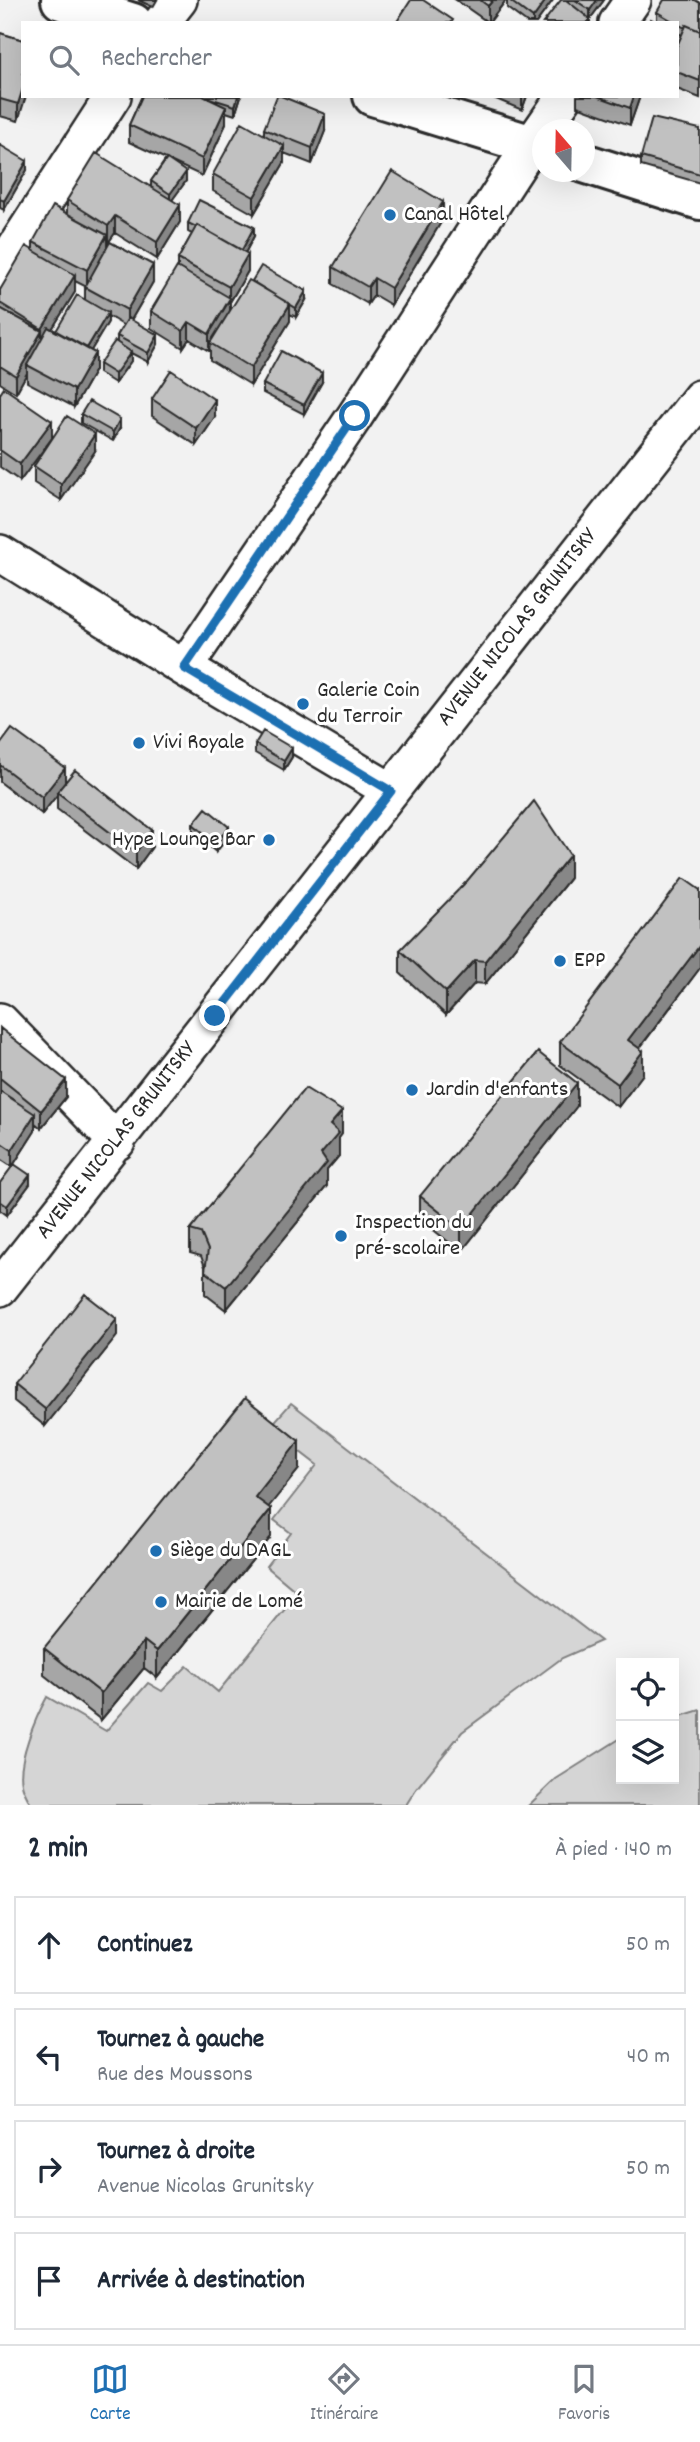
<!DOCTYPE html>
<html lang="fr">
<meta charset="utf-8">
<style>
:root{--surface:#fff;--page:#f2f2f3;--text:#1f2937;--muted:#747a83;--line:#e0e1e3;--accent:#1f6fb2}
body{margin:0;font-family:Dekko,sans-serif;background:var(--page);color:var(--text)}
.controls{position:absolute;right:21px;bottom:21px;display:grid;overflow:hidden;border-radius:0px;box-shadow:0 7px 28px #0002}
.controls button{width:63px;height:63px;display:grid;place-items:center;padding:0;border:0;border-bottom:2px solid var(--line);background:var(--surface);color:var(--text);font:35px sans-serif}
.compass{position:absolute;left:532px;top:119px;width:63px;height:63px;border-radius:50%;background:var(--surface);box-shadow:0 7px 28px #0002;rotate:340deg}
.stop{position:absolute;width:21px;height:21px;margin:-16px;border:5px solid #1f6fb2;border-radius:50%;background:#fff}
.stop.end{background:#1f6fb2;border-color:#fff;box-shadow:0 2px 7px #0008}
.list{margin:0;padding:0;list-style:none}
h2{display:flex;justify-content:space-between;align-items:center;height:91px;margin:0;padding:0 28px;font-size:30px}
h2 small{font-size:23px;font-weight:400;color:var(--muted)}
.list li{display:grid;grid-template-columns:46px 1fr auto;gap:21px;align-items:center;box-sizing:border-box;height:98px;margin:0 14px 14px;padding:0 14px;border:2px solid var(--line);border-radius:0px}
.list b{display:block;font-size:26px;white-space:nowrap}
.list p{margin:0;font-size:23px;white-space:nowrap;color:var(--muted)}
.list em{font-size:23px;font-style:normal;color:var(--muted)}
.icon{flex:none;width:38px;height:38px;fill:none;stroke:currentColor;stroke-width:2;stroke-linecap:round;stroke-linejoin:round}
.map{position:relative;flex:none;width:700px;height:1805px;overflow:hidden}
.search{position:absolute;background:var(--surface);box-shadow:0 7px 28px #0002;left:21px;right:21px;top:21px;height:77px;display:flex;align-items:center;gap:18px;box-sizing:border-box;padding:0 24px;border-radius:0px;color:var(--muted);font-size:26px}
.sheet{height:539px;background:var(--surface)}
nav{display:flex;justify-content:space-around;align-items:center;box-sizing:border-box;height:98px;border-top:2px solid var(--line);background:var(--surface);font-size:19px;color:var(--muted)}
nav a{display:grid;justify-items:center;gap:4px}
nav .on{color:var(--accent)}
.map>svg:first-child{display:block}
</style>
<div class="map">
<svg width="700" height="1805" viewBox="0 0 700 1805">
<rect width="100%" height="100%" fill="#f2f2f2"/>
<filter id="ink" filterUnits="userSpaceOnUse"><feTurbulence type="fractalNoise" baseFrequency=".0143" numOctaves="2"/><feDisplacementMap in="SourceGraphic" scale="14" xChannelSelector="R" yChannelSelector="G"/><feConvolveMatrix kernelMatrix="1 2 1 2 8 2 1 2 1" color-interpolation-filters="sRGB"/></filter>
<g filter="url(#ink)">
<!-- green -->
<path fill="#d5d5d5" stroke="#808080" stroke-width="2" d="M291 1403 601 1641 562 1658 462 1732 416 1789 406 1805H31C28 1798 23 1791 22 1784 17 1761 36 1717 47 1697L106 1731 148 1683 162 1691 187 1666 218 1692 298 1593 266 1566 291 1533 274 1520 317 1465 269 1428Z
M700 1710V1805H529L556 1779 621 1738V1779H674V1718Z"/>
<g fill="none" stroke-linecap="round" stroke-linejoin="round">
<!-- street casing -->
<g stroke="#2b2b2b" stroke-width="40">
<path id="street" d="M161 23 179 0
M617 23 633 0
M0 271 113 96
M0 553 184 668 391 791
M184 668 355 416 531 145 565 96
M0 1021 117 1142
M0 1288 700 398"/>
</g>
<!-- secondary casing -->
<g stroke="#2b2b2b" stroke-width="44">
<path id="secondary" d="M61 0 133 23
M373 96 542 148
M584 163 700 200"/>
</g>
<!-- street -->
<use href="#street" stroke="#fff" stroke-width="35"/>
<!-- secondary -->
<use href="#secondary" stroke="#fff" stroke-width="38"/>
</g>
<!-- wall -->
<path fill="#a6a6a6" stroke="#2b2b2b" stroke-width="2" fill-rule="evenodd" d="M138 0H157L153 7Z
M456 0H506L489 23Z
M507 0H553L536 23H527L507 8Z
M566 0H604L590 19V23Z
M700 3V98L677 89V46L682 35 677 33V23H659L657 21V12Z
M0 33 23 40 18 121 0 116Z
M142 96H241L235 115 226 112V124L202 176 170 161 186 181 172 200 180 222 157 259 115 233 108 243 107 242V249L153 282 131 320 158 344 148 362 131 353V361L115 383 99 373V364L117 342V336L123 325 108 316V322L91 350 95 370 74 407 27 382V373L16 393 0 383V290L33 250V242L67 213V200L151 187V181L166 159 129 142V125ZM75 281 85 286V299L56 331 52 329 75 292Z
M489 96H527L522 110Z
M577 96H640L630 125 577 106Z
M264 129 325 131 312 164 284 153V163L254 214 213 191V174L264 135Z
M700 129V183L641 166V157Z
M0 145 27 170 4 210 0 208Z
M443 219 391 305 374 295 368 304 333 284V267Z
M188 223 254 236 245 253 248 271 230 302V310L306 300 296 317 290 314V321L251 385 210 360V349L209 351 189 339 183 348 151 328V311L178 268V259L192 234 188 232Z
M322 382 304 414 263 393V384Z
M0 394 52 438 20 481 0 467Z
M152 399 215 417 196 445 152 416Z
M81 414 120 428 113 441 81 423Z
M95 451 61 500 34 483V466Z
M255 744 292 757 284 770 255 753Z
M0 745 65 782 152 847 136 869 57 809V795L42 814 0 782Z
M193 824 229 836 216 852 193 833Z
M570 878 485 984 475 983 446 1015 400 973V950Z
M700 890V968L640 1048 643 1074 618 1107 560 1065V1042Z
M0 1028 66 1097 41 1128 35 1123V1131L14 1164 30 1184 7 1215 0 1210V1183L12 1167 0 1159Z
M577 1106 461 1252 420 1219V1196Z
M342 1134 339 1138V1156L327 1170V1186L226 1310 205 1294V1267L201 1256 190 1253V1230Z
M117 1336 45 1426 14 1401V1384Z
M299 1469 268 1507 271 1537 157 1678 144 1668 101 1720 44 1675V1648Z"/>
<!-- shaded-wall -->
<path fill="#878787" stroke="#2b2b2b" stroke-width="2" d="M493 0H506L488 23V6Z
M546 0H553L536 23H533V18Z
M597 0H604L590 19V10Z
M23 88V96H26L18 121V104Z
M238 96H241L235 115V106Z
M522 96H527L522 110Z
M634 96H640L630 125V108Z
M226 107V124L202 176V159Z
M325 114V131L312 164V148Z
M284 146V163L254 214V197Z
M27 161V170L4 210V201Z
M186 172V181L170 203V194Z
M443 202V219L391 305V288Z
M180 205V222L157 259V242Z
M115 216V233L108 243V226Z
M254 227V236L242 259V250Z
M107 235V252L87 287V270Z
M248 254V271L230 302V315L210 343 209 351V334L229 301V287Z
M153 265V282L127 327V310Z
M75 275V292L42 345V329Z
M374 278V295L368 304V287Z
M306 291V300L296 317V308Z
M290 304V321L251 385V368Z
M108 313V322L86 359V350Z
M189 322V339L183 348V331Z
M42 331V348L27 365V373L16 393V376Z
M158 335V344L148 362V353Z
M131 352V361L115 383V374Z
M95 353V370L74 407V390Z
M322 373V382L304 414V405Z
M215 400V417L196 445V428Z
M120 419V428L113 441V432Z
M52 421V438L20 481V464Z
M95 434V451L61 500V484Z
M292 748V757L284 770V761Z
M65 768V785L57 792V795L42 814V797Z
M229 827V836L216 852V843Z
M152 830V847L136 869V852Z
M570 855V878L485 984V961Z
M700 945V968L628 1063V1040Z
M475 960V983L446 1015V992Z
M643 1051V1074L618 1107V1084Z
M66 1080V1097L41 1128V1111Z
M577 1083V1106L461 1252V1229Z
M342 1111V1134L339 1138V1156L327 1170V1186L226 1310V1287L321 1154 330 1125Z
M35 1114V1131L12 1167V1150Z
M30 1175V1184L7 1215V1206Z
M117 1319V1336L45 1426V1409Z
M299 1441V1469L255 1524V1497Z
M271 1509V1537L157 1678V1651Z
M144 1641V1668L101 1720V1693Z"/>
<!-- building -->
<path fill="#c1c1c1" stroke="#2b2b2b" stroke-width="2" d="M411 0H423L453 20 451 23H396Z
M480 0H493L488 6Z
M509 0H546L533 18Z
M561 0H566L590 19 587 23H543Z
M575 0H597L590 10Z
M664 0H695L700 3V31L686 25 685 28 657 12Z
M651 19 658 23H649Z
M686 25 700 31V81L677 72V46Z
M0 33 23 40V88L18 104 0 99Z
M142 96H203L226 107 202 159 129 125Z
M203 96H238L235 106Z
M277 96H281L325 114 312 148 264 129Z
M597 96H634L630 108Z
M652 118 700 129V174L641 157Z
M242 122 284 146 254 197 213 174Z
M0 145 27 161 4 201 0 199Z
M96 153 180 205 157 242 115 216 108 226 67 200Z
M167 159 186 172 170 194 151 181Z
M392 171 443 202 391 288 374 278 368 287 333 267Z
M199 200 254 227 242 250 197 225 196 227 188 223Z
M53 206 107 235 87 270 33 242Z
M197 225 248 254 229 287 178 259Z
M110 242 153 265 127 310 85 287Z
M26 246 75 275 42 329 0 303V290Z
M261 266 306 291 296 308 252 281Z
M177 267 230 298 209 334 189 322 183 331 151 311Z
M249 280 290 304 251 368 210 343Z
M77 295 108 313 87 348 56 331Z
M0 308 42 331 16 376 0 366Z
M128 318 158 335 148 353 117 336Z
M48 327 95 353 74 390 27 365Z
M115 341 131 352 115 374 99 364Z
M281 351 322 373 304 405 263 384Z
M171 370 215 400 196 428 152 399Z
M4 388 52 421 20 464 0 450V394Z
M89 401 120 419 113 432 81 414Z
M67 416 95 434 61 484 34 466Z
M12 729 65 768 42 797 0 765V745Z
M263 731 292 748 284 761 255 744Z
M75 770 152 830 136 852 57 792Z
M534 801 570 855 485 961 475 960 446 992 400 950 467 881Z
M206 808 229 827 216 843 193 824Z
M683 878 700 890V945L628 1040 643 1051 618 1084 560 1042Z
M0 1028 66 1080 41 1111 0 1078Z
M538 1052 577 1083 461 1229 420 1196Z
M305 1088 342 1111 330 1125 339 1133 321 1154 327 1163 226 1287 205 1271 208 1250 201 1233 190 1230Z
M0 1091 35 1114 12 1150 0 1142Z
M14 1164 30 1175 7 1206 0 1201V1183Z
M85 1294 117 1319 45 1409 14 1384Z
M245 1398 299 1441 255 1497 271 1509 157 1651 144 1641 101 1693 44 1648Z"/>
</g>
<g fill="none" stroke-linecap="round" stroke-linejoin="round" filter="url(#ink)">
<!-- route -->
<path stroke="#1f6fb2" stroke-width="9" d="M215 1016 391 791 184 668 355 416"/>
</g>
<!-- markers -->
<g fill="#1f6fb2" stroke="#fff" stroke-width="2.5">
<circle cx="390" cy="215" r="7"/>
<circle cx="303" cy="704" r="7"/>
<circle cx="139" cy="743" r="7"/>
<circle cx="269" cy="840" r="7"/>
<circle cx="560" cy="961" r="7"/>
<circle cx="412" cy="1090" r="7"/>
<circle cx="341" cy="1236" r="7"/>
<circle cx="156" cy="1551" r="7"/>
<circle cx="161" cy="1602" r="7"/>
</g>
<g text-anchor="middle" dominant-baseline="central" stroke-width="6" stroke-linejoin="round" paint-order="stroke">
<!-- poi labels -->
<g font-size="23" fill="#2b2b2b" stroke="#fff" text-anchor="start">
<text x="404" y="215">Canal Hôtel</text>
<text x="317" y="691">Galerie Coin<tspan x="317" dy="26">du Terroir</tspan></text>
<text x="153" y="743">Vivi Royale</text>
<text x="255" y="840" text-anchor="end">Hype Lounge Bar</text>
<text x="574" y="961">EPP</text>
<text x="426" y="1090">Jardin d'enfants</text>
<text x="355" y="1223">Inspection du<tspan x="355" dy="26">pré-scolaire</tspan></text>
<text x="170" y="1551">Siège du DAGL</text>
<text x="175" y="1602">Mairie de Lomé</text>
</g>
<!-- street labels -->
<g font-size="23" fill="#2b2b2b" stroke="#fff">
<text transform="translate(518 628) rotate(-52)">AVENUE NICOLAS GRUNITSKY</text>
<text transform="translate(117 1141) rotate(-52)">AVENUE NICOLAS GRUNITSKY</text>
</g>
</g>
</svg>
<div class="controls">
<button><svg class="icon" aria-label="locate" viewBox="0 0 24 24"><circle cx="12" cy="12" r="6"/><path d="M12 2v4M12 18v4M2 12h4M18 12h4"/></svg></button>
<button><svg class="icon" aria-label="layers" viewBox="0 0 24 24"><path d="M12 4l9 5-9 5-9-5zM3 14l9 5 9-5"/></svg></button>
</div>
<svg class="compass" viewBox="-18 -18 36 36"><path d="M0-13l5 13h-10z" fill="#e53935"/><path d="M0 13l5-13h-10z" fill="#747a83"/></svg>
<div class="stop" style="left:355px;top:416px"></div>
<div class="stop end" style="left:215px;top:1016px"></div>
<div class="search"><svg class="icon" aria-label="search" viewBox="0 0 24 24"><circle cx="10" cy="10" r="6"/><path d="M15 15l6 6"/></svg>Rechercher</div>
</div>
<section class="sheet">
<h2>2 min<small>À pied · 140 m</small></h2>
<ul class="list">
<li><svg class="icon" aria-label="ahead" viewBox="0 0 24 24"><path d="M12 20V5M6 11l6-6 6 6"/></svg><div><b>Continuez</b></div><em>50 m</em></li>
<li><svg class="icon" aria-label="left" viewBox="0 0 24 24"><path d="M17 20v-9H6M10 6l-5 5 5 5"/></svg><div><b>Tournez à gauche</b><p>Rue des Moussons</p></div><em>40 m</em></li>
<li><svg class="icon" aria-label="right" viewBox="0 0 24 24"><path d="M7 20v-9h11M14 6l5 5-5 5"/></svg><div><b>Tournez à droite</b><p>Avenue Nicolas Grunitsky</p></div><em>50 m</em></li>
<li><svg class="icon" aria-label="arrive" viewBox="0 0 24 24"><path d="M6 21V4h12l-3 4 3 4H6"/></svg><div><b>Arrivée à destination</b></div></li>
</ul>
</section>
<nav>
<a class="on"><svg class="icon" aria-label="map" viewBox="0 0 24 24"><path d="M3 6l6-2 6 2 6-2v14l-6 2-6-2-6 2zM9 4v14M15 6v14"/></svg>Carte</a>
<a><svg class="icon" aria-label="directions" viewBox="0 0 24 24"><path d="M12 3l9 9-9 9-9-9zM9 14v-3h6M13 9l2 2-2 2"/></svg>Itinéraire</a>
<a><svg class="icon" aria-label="saved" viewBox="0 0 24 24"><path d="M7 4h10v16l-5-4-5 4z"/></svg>Favoris</a>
</nav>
